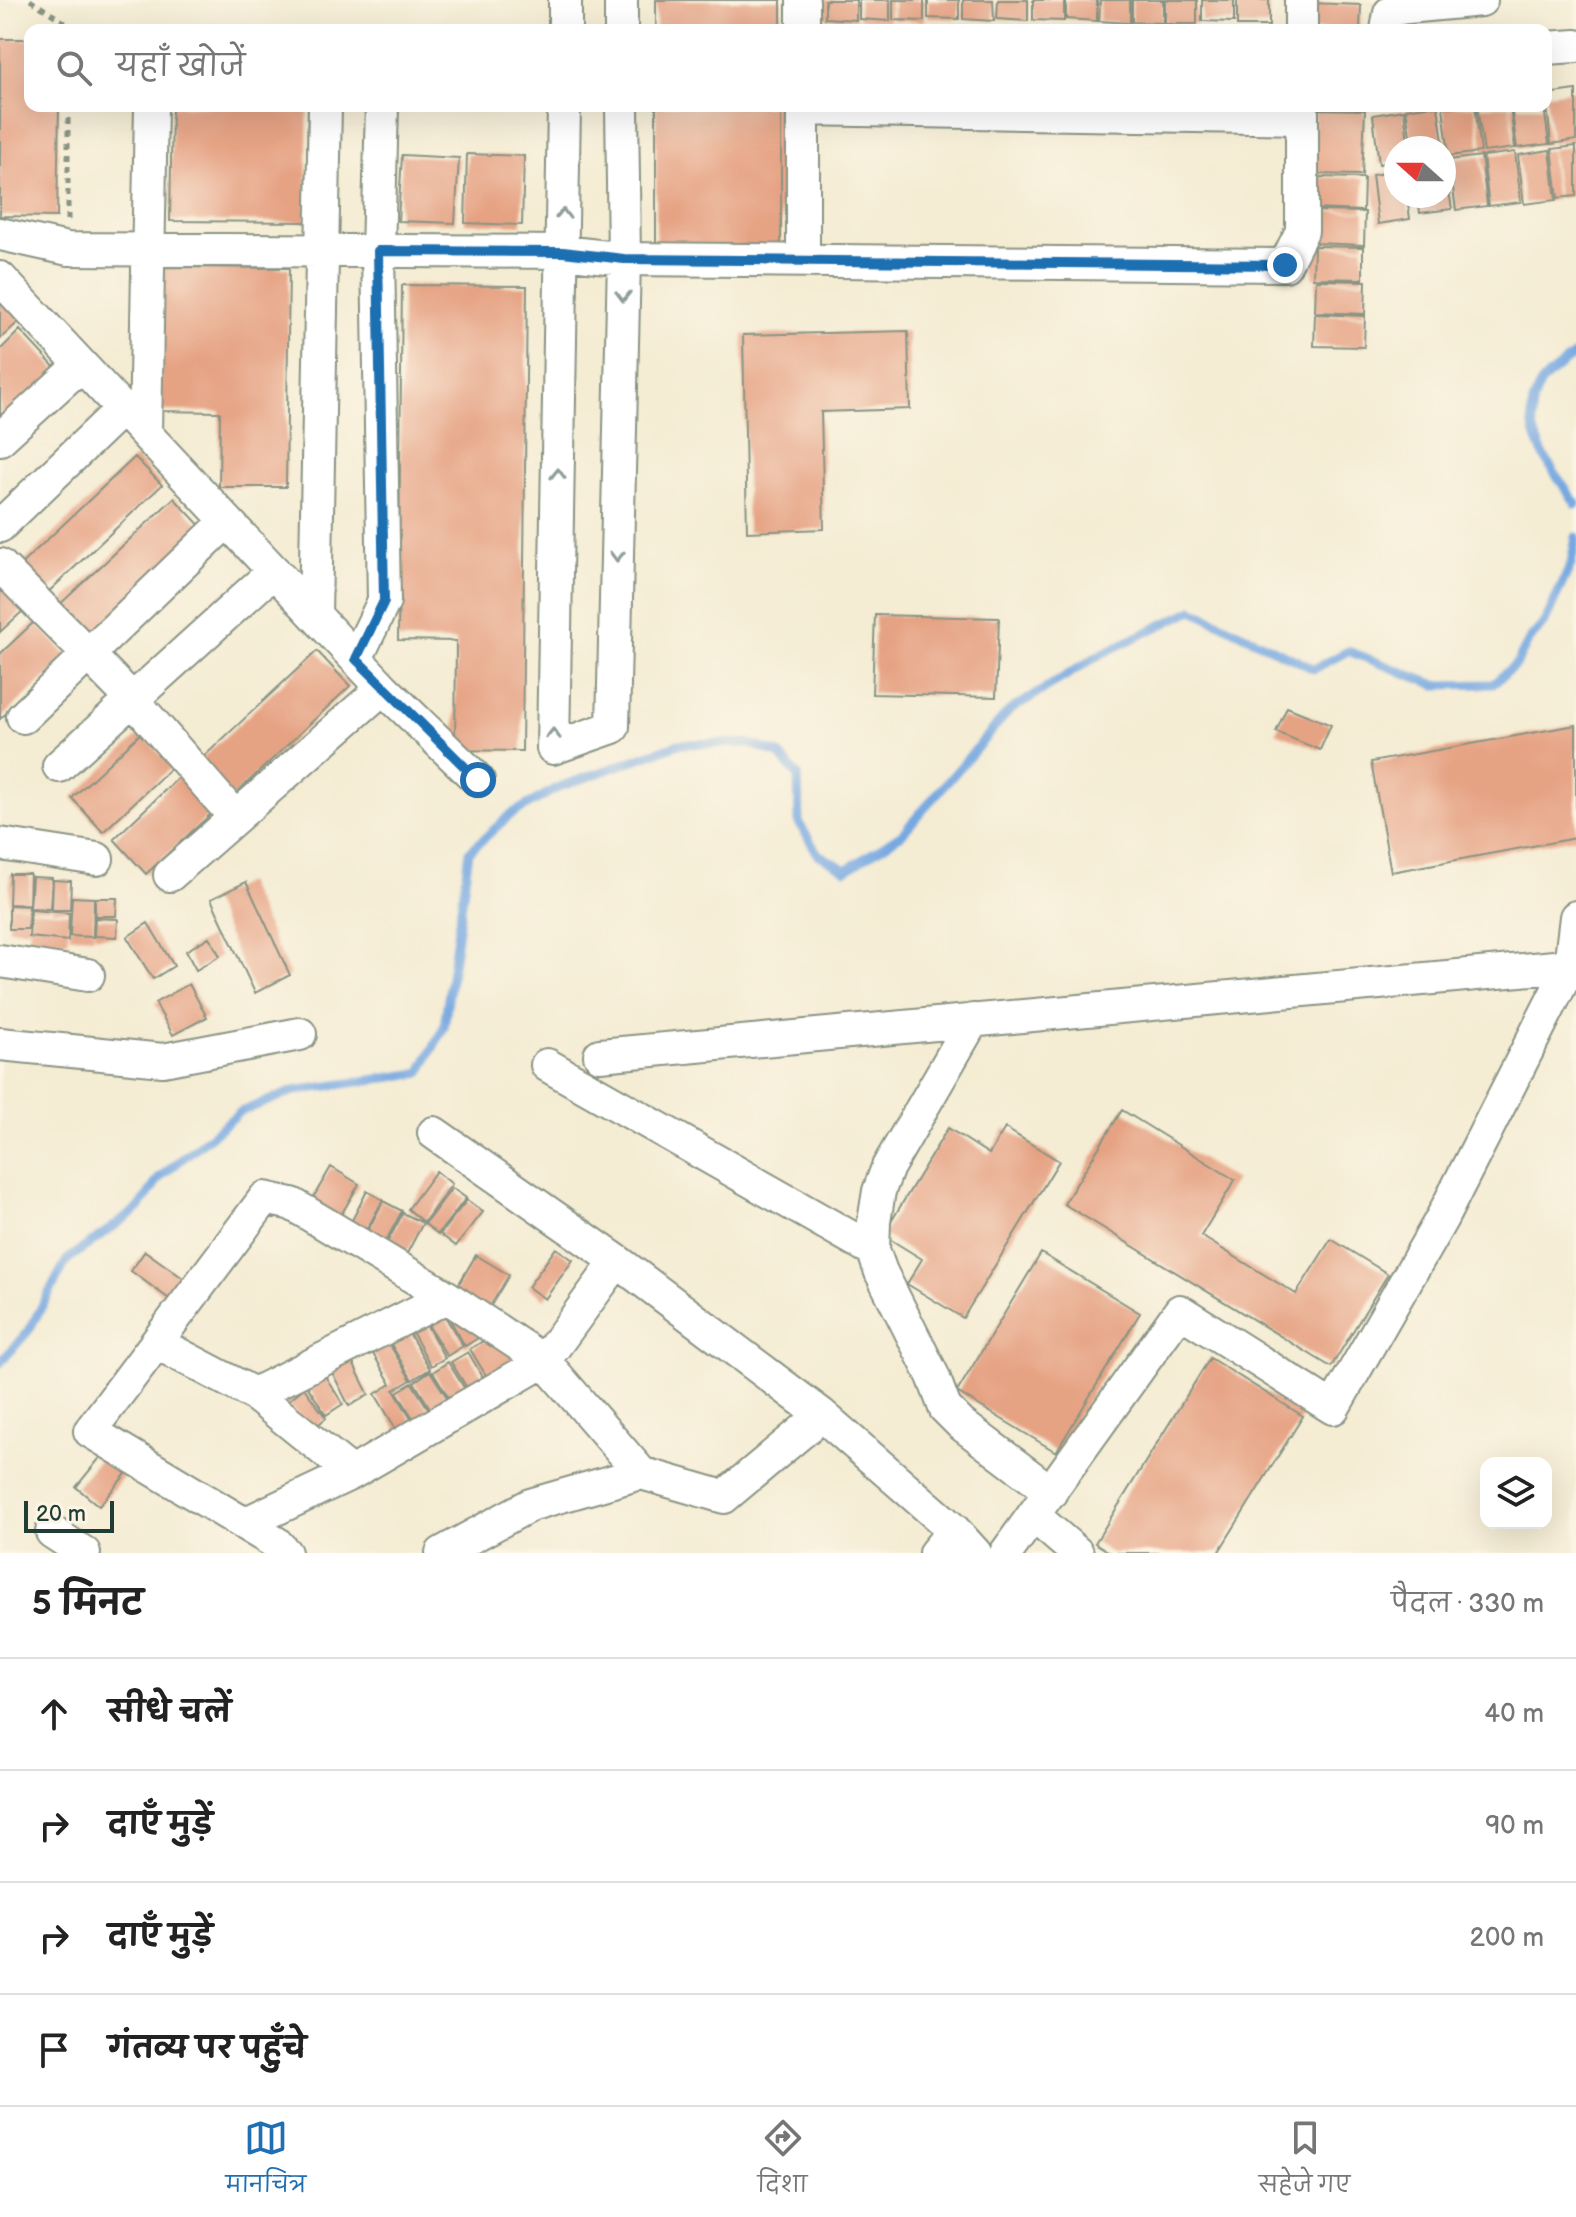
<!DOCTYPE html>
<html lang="hi">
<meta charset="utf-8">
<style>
:root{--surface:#fff;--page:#f6f6f6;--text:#222;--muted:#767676;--line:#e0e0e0;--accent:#1f6fb2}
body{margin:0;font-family:"Balsamiq Sans","Playpen Sans Deva",sans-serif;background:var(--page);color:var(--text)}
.controls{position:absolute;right:24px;bottom:24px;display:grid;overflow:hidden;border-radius:16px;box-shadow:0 8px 32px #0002}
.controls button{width:72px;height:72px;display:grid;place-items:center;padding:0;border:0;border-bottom:2px solid var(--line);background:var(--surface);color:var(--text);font:40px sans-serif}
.compass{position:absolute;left:1384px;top:136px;width:72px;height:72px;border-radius:50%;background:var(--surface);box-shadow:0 8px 32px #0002;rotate:291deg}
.scale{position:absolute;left:24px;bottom:20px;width:90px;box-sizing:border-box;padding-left:8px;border:4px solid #1f3d34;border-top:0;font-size:22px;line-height:28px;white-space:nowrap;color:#1f3d34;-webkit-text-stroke:6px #fcf5e5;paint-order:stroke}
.stop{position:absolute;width:24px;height:24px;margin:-18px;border:6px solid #1f6fb2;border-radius:50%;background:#fff}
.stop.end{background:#1f6fb2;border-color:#fff;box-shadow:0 2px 8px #0008}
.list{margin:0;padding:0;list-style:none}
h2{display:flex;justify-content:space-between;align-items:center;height:104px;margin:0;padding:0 32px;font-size:34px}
h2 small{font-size:26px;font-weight:400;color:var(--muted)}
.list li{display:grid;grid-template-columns:52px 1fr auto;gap:24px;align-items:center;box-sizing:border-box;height:112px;padding:0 32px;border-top:2px solid var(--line)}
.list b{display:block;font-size:30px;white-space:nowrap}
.list em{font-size:26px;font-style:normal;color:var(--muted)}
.icon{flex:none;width:44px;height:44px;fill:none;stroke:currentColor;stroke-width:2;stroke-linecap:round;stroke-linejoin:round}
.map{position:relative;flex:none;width:1576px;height:1553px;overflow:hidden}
.search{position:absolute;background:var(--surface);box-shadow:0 8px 32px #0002;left:24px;right:24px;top:24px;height:88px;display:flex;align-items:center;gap:20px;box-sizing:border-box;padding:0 28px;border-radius:16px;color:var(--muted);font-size:30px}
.sheet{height:552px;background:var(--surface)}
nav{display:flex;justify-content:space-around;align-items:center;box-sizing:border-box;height:112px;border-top:2px solid var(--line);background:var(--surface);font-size:22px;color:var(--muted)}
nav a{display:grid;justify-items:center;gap:4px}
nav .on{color:var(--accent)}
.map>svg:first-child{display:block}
</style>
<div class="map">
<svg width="1576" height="1553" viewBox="0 0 1576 1553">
<rect width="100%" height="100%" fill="#fcf5e5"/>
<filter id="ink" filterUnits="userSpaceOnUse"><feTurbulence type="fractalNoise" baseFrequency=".0125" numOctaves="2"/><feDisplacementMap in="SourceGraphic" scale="16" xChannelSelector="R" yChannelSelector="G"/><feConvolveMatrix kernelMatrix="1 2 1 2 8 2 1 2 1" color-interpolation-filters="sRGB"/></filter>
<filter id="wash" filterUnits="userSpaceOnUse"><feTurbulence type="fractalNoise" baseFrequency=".006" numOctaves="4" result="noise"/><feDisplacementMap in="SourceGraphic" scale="32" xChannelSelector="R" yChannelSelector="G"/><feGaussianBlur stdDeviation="1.8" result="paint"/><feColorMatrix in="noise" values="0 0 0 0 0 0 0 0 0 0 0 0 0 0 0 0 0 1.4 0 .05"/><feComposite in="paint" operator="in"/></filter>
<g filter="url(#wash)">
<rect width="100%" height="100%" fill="#f4ecd3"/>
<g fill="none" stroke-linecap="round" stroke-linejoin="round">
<!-- stream -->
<path stroke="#76a8e1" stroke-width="9" d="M1576 354C1565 363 1546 375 1539 387 1516 430 1554 470 1576 504
M0 1363 29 1330 67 1260 139 1208 160 1177 240 1112 294 1091 420 1073 444 1027 469 852 510 815 559 787 679 744 748 743 779 754 798 776 799 823 818 854 846 870 902 834 1009 711 1101 654 1193 610 1314 669 1348 651 1436 685 1493 684 1517 663 1529 640 1545 622 1571 564 1576 537"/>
</g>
<g id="blocks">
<!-- building -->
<path fill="#e6a384" d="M656 0H781V30H656Z
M825 0H856V20L825 18Z
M859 0H890V21L859 19Z
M893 0H924V21L893 20Z
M928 0H959V19L928 18Z
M963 0H993L994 21 963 19Z
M998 0H1028V21L997 19Z
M1033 0H1064V21L1033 20Z
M1066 0H1097V21L1066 19Z
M1100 0H1130V23L1099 21Z
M1132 0H1163V23L1132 22Z
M1165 0H1197V24H1165Z
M1202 0H1234V22L1202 21Z
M1237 0H1269V26H1237Z
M1311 3 1361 5 1360 30H1310Z
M0 39H30V106H59L57 217 0 216Z
M1576 90V140L1551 144 1546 94Z
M172 106H308L306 222 170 221Z
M656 106H781V253H656Z
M1426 106H1438L1444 148H1412L1406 109Z
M1475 106 1481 152 1449 156 1443 107Z
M1477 106H1510L1515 148 1484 152Z
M1511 106H1544L1549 144 1517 148Z
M1315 109 1365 110 1362 175 1312 174Z
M1404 110 1409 148H1396V162L1379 164 1373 115Z
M1576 146V196L1558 198 1552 149Z
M1550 150 1556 200 1524 204 1518 155Z
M1515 152 1521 202 1489 206 1483 156Z
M467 154 524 156 522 225 465 223Z
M402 155 459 158 455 223 398 221Z
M1481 156 1487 206 1456 210 1449 160Z
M1444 161 1452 209 1420 213 1418 196H1444Z
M1396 171V196H1407L1410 219 1378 224 1372 175Z
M1315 177 1364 178 1363 211 1314 209Z
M1316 211 1365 212 1364 245 1315 243Z
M1314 246 1363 247V279L1313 278Z
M161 267 289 268 286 487H219L220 412 160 411Z
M1316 280 1366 281 1365 314 1315 312Z
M402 285 527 286 522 751 455 750 456 641 398 640Z
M0 288 26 315 0 339Z
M1315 314 1365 316 1364 347 1314 346Z
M20 330 59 372 0 427V350Z
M908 331 910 409 821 412 824 529 747 532 743 335Z
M135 457 162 485 43 597 17 568Z
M174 498 207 533 90 643 57 607Z
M0 583 25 609 0 632Z
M875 615 999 618 996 697 872 694Z
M35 621 68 657 0 719V654Z
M317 651 350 686 232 797 198 762Z
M1287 707 1331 725 1320 750 1276 732Z
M1576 725V838L1391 872 1371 762Z
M141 733 172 767 103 832 72 798Z
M180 776 213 812 146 874 114 839Z
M10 874H30L29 905 9 904Z
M32 877 52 878 50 909 30 908Z
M53 880 71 881 70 910H52Z
M246 882 290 975 255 993 211 899Z
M72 897 94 898 93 937 70 936Z
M95 898H117L116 916H95Z
M9 905 29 906 28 929H9Z
M31 910 69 913 68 941 29 937Z
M95 918 118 919 117 937 94 936Z
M148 923 174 966 153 979 127 937Z
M209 937 220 956 196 970 186 951Z
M189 984 207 1017 173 1035 155 1003Z
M1122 1110 1235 1180 1201 1236 1296 1294 1331 1239 1388 1274 1331 1367 1064 1204Z
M948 1128 989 1154 1005 1128 1059 1161 963 1318 907 1284 922 1259 883 1235Z
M331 1167 359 1184 338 1220 310 1203Z
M436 1171 452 1184 424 1222 408 1209Z
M452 1188 466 1198 438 1234 425 1224Z
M367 1191 383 1200 363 1236 348 1228Z
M467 1200 483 1212 456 1246 440 1234Z
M383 1201 402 1211 383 1246 365 1236Z
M403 1213 423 1223 403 1261 383 1250Z
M556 1248 573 1260 545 1299 528 1287Z
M145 1251 187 1281 172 1301 131 1271Z
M1041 1253 1140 1313 1056 1452 957 1392Z
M476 1255 509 1275 487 1312 454 1292Z
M443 1313 463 1346 447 1356 427 1323Z
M446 1313 488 1332 465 1346Z
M425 1322 445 1358 431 1366 411 1330Z
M406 1328 430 1369 412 1380 388 1339Z
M498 1332 534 1363 493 1387 470 1349Z
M388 1342 411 1380 394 1390 414 1424 399 1434 375 1394 391 1384 372 1352Z
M468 1352 490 1389 474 1399 451 1362Z
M1210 1358 1303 1416 1218 1553H1111L1095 1543Z
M351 1359 369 1395 349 1406 331 1370Z
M448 1362 472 1400 456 1409 433 1372Z
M430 1371 455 1410 438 1421 414 1382Z
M323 1373 343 1404 326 1415 306 1384Z
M412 1383 436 1421 421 1431 397 1392Z
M304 1388 326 1418 313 1429 285 1403Z
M103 1454 126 1474 99 1506 76 1487Z"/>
</g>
</g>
<g filter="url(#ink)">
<use href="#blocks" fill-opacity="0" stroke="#8a9484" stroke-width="2"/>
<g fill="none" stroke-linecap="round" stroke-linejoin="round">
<!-- minor casing -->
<g stroke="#8a9484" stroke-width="36">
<path id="minor" d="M621 0V30
M1301 0V30
M565 30V0
M803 30V0
M1387 30 1390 13 1397 8 1481 0
M1546 48 1576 46
M564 106 553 748 613 727 624 259 622 106
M803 109 1302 118
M0 234 68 249 563 252 624 259 1285 265 1302 231V106
M803 260V106
M0 278 383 688 478 780
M145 433 151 106
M0 439 81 365
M0 526 122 409
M0 565 133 700 235 817
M315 615 325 106
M356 659 384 601 378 251 382 106
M23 717 227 521
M59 766 274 571
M0 844 97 859
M170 875 383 688
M0 961 88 975
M973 1020 888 1167 879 1191 874 1222 873 1250 881 1272 933 1376 945 1408 961 1424 1051 1492
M0 1044 163 1060 300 1034
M600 1055 1576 965
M547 1065 873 1250
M434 1133 617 1261 822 1415 954 1530 975 1553
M157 1343 254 1394 352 1473
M254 1394 447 1297
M1034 1516 1077 1553
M244 1524 352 1473 544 1361 617 1261
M52 1532 84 1553
M285 1553 276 1543 90 1431 265 1198 292 1204 447 1297 544 1361 641 1473
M442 1553 530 1505 641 1473 724 1497 822 1415
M935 1553 954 1530
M1006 1553 1180 1311 1333 1408 1442 1218 1570 966 1576 917"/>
</g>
<!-- path -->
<path stroke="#8a9484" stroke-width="5" stroke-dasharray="6 6" stroke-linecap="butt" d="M30 0 69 25V30
M68 220V106"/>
<!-- minor -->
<use href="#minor" stroke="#fff" stroke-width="32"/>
</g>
<!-- one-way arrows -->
<defs><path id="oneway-chevron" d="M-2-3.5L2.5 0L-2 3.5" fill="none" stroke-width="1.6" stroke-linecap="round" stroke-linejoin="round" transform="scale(2)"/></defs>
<g stroke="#8f9e9a">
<use href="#oneway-chevron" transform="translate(563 214) rotate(-89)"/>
<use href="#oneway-chevron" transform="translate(623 296) rotate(91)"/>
<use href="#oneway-chevron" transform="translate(558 474) rotate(-89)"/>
<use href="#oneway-chevron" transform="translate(617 556) rotate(91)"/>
<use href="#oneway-chevron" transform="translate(553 734) rotate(-89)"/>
</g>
</g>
<g fill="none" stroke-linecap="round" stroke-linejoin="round" filter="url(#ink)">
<!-- route -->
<path stroke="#1f6fb2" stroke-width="10" d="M478 780 356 659 384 601 378 251 563 252 624 259 1285 265"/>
</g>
</svg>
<div class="controls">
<button><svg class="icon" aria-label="layers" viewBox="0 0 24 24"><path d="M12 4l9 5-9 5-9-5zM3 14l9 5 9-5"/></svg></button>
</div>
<svg class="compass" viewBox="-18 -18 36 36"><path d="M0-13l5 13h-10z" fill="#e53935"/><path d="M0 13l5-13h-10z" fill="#767676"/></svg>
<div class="scale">20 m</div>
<div class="stop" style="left:478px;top:780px"></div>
<div class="stop end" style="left:1285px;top:265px"></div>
<div class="search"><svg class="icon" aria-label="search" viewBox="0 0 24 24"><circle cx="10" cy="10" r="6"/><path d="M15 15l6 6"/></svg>यहाँ खोजें</div>
</div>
<section class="sheet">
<h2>5 मिनट<small>पैदल · 330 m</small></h2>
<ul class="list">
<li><svg class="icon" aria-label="ahead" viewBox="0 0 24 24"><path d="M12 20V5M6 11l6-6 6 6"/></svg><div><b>सीधे चलें</b></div><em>40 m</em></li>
<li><svg class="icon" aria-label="right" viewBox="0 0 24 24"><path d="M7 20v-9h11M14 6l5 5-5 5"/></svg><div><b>दाएँ मुड़ें</b></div><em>90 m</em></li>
<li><svg class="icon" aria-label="right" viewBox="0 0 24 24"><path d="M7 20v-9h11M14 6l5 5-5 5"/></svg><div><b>दाएँ मुड़ें</b></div><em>200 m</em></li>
<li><svg class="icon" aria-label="arrive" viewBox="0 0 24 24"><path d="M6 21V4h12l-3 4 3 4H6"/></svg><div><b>गंतव्य पर पहुँचे</b></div></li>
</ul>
</section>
<nav>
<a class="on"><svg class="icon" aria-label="map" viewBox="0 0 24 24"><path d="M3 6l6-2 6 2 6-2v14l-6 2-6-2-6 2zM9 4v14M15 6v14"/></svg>मानचित्र</a>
<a><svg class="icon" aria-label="directions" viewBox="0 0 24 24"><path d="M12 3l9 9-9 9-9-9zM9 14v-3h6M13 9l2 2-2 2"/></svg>दिशा</a>
<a><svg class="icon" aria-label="saved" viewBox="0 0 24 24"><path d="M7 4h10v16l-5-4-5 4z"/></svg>सहेजे गए</a>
</nav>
